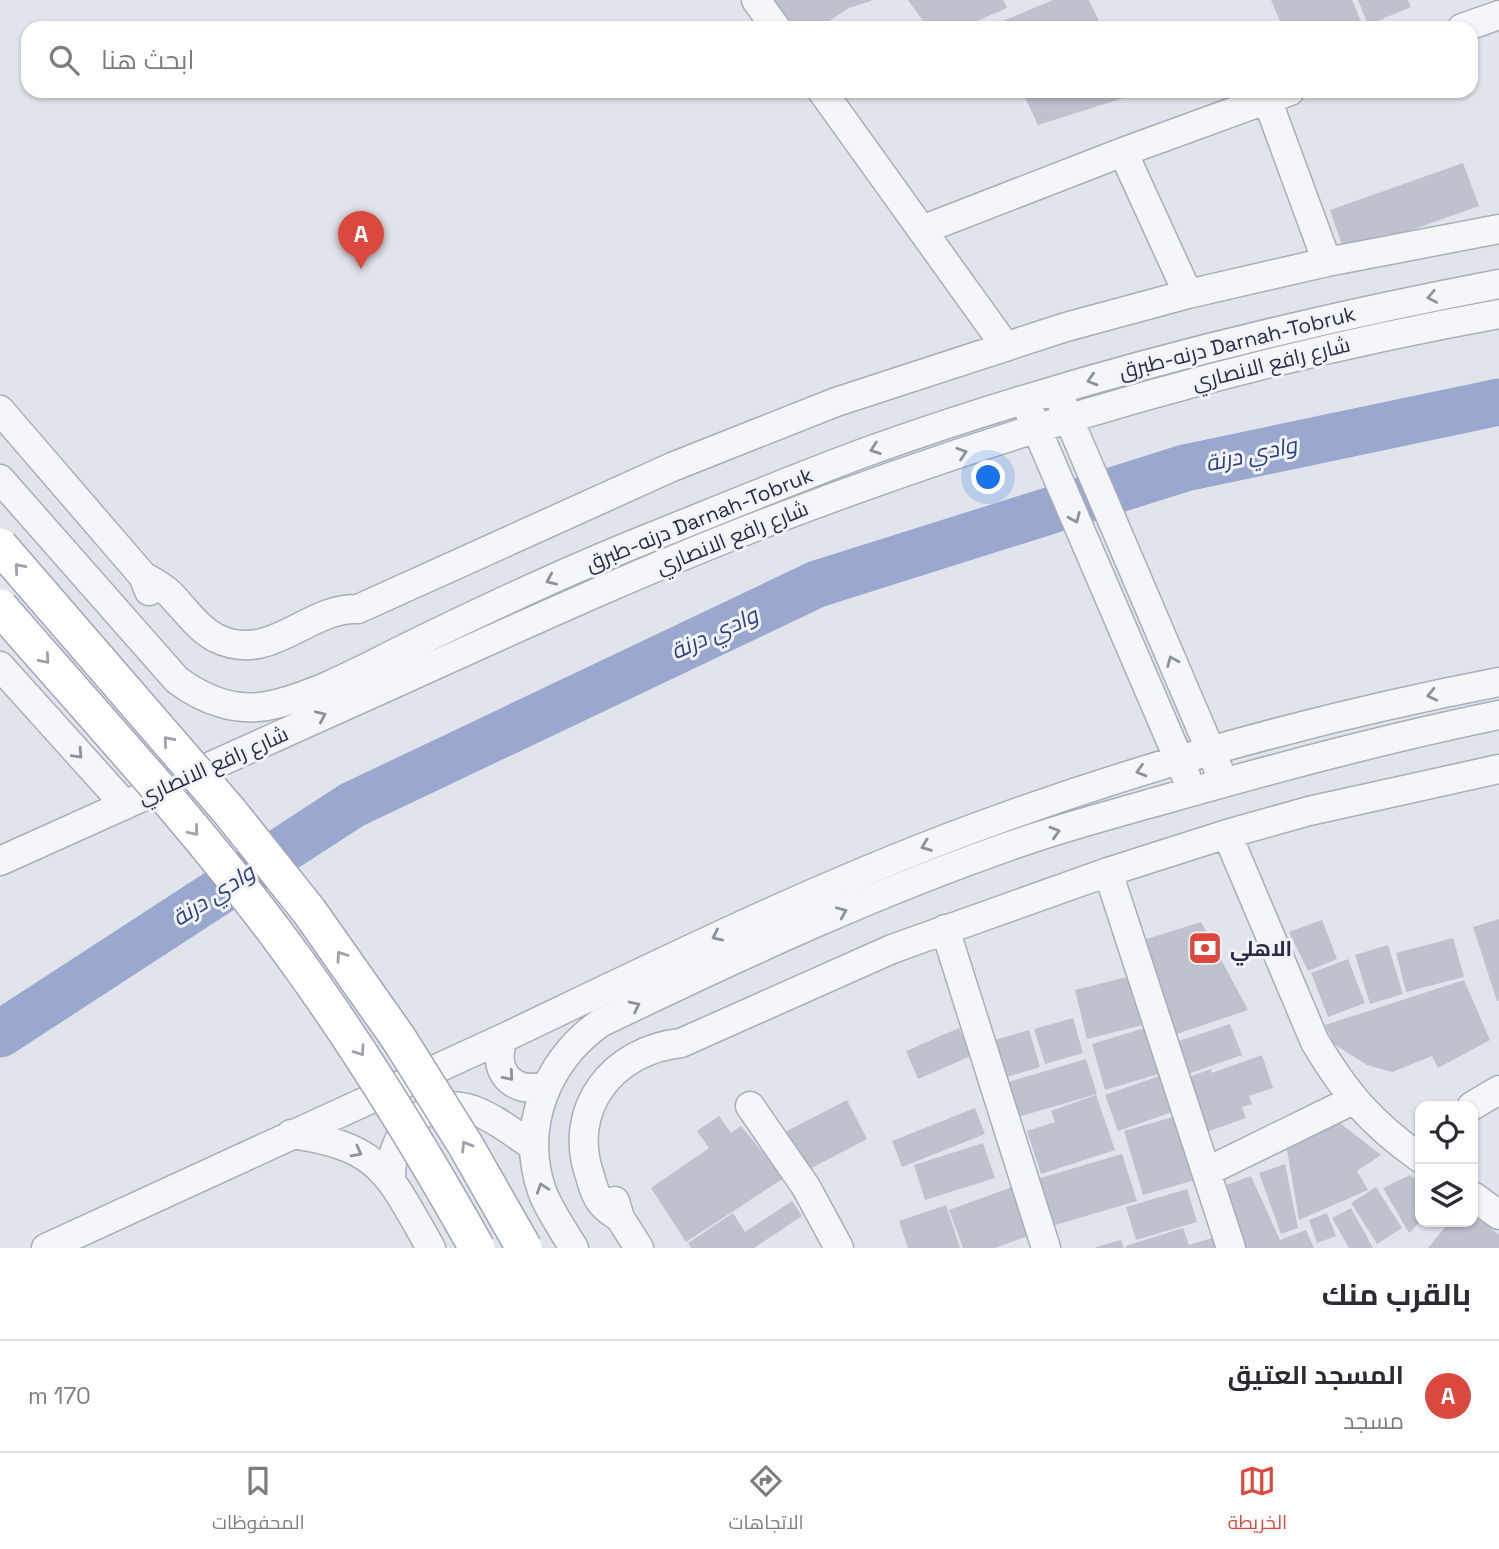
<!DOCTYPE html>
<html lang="ar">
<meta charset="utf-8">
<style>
:root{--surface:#fff;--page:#f2f2f3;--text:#2b2b33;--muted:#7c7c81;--line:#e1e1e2;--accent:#db483d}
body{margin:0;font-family:"Space Grotesk",Cairo,sans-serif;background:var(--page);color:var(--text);direction:rtl}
.controls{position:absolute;right:21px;bottom:21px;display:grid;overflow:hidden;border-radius:14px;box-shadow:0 2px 5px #0004}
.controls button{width:63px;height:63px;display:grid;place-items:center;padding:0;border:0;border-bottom:2px solid var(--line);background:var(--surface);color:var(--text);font:35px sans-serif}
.you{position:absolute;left:989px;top:478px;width:24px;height:24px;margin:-18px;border:5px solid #fff;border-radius:50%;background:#1a73e8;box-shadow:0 0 0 10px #1a73e833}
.badge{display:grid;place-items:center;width:46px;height:46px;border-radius:50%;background:var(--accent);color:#fff;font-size:23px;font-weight:700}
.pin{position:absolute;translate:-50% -58px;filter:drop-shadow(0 2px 4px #0008)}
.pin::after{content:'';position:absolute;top:37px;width:24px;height:21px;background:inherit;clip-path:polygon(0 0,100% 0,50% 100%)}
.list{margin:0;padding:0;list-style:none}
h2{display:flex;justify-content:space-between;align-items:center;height:91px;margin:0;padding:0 28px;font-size:30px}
h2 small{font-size:23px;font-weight:400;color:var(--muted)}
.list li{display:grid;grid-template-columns:46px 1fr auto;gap:21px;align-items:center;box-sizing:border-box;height:112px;padding:0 28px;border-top:2px solid var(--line)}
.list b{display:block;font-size:26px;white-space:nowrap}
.list p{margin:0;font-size:23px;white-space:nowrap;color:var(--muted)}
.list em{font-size:23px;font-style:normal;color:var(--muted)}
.icon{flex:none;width:38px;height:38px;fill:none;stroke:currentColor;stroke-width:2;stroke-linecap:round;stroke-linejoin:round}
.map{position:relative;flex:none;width:1499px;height:1248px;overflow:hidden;direction:ltr}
.search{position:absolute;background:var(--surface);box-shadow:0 2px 5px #0004;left:21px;right:21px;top:21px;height:77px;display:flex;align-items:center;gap:18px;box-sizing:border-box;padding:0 24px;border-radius:21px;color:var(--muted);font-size:26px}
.sheet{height:203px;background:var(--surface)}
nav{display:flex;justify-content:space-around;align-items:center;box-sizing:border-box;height:98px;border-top:2px solid var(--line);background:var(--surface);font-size:19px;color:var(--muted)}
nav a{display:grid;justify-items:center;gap:4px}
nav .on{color:var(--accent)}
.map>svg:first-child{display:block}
</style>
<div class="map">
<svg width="1499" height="1248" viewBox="0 0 1499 1248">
<rect width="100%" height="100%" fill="#e2e4ec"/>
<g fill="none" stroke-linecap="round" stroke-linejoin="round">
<!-- river -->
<path stroke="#9aa8cf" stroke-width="47" d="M0 1034 352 805 817 584 1185 468 1499 402"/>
</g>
<!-- building -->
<path fill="#bfc1cf" d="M772 0H871V1L849 8 818 28H795Z
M908 0H1003L1007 8 961 28H928Z
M1053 0H1089L1102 28H992L991 26Z
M1271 0H1352L1362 24 1354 28H1283Z
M1358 0H1408L1411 7 1368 25Z
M1022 91H1131L1133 95 1038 125Z
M1463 163 1479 206 1345 254 1330 210Z
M1499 919V1001H1497L1473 927Z
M1322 920 1337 959 1308 971 1289 932Z
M1201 922 1248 1010 1168 1037 1137 942Z
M1453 938 1464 977 1406 992 1396 953Z
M1388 945 1403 994 1370 1004 1355 955Z
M1348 959 1365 1003 1328 1017 1311 973Z
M1135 975 1147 1024 1087 1039 1075 990Z
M1464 980 1490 1040 1438 1068 1432 1056 1392 1072 1367 1065 1334 1044 1325 1025Z
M1073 1018 1083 1053 1045 1064 1034 1029Z
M1230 1024 1242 1055 1179 1077 1170 1044Z
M1151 1026 1165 1072 1105 1090 1092 1044Z
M959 1028 971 1056 918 1079 906 1051Z
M1029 1030 1040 1067 1003 1078 992 1041Z
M1262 1055 1273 1088 1249 1096 1252 1104 1242 1107 1246 1118 1198 1135 1178 1081 1211 1069 1212 1073Z
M1086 1059 1097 1094 1018 1117 1008 1082Z
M1162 1075 1175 1111 1118 1131 1105 1095Z
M1096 1095 1115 1150 1041 1174 1027 1131 1055 1122 1051 1111Z
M847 1100 867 1139 804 1172 783 1133Z
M975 1108 985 1134 902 1167 892 1141Z
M719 1116 731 1133 741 1126 784 1178 686 1242 651 1188 709 1148 697 1131Z
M1176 1116 1195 1180 1143 1195 1124 1131Z
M1336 1120 1381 1155 1357 1171 1368 1190 1299 1220 1285 1138Z
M983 1143 995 1178 925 1200 914 1165Z
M1122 1154 1137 1201 1052 1226 1037 1179Z
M1285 1164 1298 1228 1281 1234 1259 1173Z
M1410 1175 1420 1183V1222L1409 1233 1383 1188Z
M1251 1176 1280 1240 1306 1230 1314 1248H1245L1226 1185Z
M1012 1187 1030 1235 995 1248H963L949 1210Z
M1376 1187 1402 1228 1377 1244 1351 1203Z
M1187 1189 1197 1222 1136 1240 1126 1207Z
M792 1201 802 1216 754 1248H691L688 1243 733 1213 745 1232Z
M946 1205 960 1248H908L899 1221Z
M1351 1208 1373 1248H1349L1332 1218Z
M1327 1213 1336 1236 1317 1243 1309 1220Z
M1473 1214 1499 1235V1248H1428L1449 1222H1473Z
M1183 1228 1189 1245 1212 1238 1215 1248H1126V1246Z
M1121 1240 1124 1248H1096V1247Z"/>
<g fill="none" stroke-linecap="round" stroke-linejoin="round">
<!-- minor casing -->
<g stroke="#aaadba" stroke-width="31">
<path id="minor" d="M756 0 776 28
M1462 28 1499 15
M822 91 1006 347
M1267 99 1327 262
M1123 152 1188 294
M922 230 1123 152 1290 91
M1062 403 1218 768
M0 410 143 576 149 591
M1029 411 1186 776
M0 479 177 680C205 701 240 714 276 704 325 692 372 664 418 642 494 605 571 569 649 538 721 509 793 479 866 452 1072 378 1284 325 1499 284
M143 576C152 581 162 586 170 594 185 609 197 628 216 638 271 665 307 607 358 609L672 467 836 402 1066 327 1188 294 1327 262 1499 229
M0 666 125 805
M1227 834 1315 1042C1346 1094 1371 1123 1420 1158
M0 861C137 800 274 738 411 676 530 622 650 567 773 520 1008 430 1251 359 1499 314
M1108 872 1231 1248
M945 929 1046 1248
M504 1038C490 1070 512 1095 546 1086
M750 1106 806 1187 839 1248
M1472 1106 1499 1090
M291 1134C383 1147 388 1174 431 1248
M1208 1171 1353 1100
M391 1178C390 1132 425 1094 473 1110 495 1118 515 1134 534 1147
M1473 1196 1499 1215
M615 1201 620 1218 639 1248
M620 1218C613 1213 604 1208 600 1201 595 1194 592 1184 590 1176 566 1109 613 1050 681 1043L892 949 1108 872 1227 834 1309 811 1499 769
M46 1248C200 1176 356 1107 510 1035 671 958 831 879 999 819 1162 760 1329 715 1499 682
M574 1248C563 1230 549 1210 542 1191 520 1127 546 1062 600 1023 741 955 884 888 1033 838 1082 822 1131 809 1180 795 1286 765 1392 737 1499 715"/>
</g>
<!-- minor -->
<use href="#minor" stroke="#f5f6f9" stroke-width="28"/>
<!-- major-bridge casing -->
<g stroke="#a0a4b9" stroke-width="38" stroke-linecap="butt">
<path id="major-bridge" d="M0 546 230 812 309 911 399 1039 466 1146 524 1248
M0 607C96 718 197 826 284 944 356 1041 418 1143 477 1248"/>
</g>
<!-- major-bridge -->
<use href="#major-bridge" stroke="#fff" stroke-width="35"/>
</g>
<!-- one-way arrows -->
<defs><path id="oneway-chevron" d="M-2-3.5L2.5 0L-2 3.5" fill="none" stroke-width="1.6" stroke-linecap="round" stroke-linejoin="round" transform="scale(1.75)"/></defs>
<g stroke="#8e919f">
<use href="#oneway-chevron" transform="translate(1432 297) rotate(169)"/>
<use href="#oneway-chevron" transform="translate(1092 380) rotate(163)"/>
<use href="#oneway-chevron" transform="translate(875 449) rotate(161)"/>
<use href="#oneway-chevron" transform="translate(962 453) rotate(-18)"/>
<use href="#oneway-chevron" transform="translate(1075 518) rotate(67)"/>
<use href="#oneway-chevron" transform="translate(551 580) rotate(156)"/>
<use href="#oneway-chevron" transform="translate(1172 661) rotate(-113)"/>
<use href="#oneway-chevron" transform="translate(1432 695) rotate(167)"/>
<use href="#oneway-chevron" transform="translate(321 716) rotate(-24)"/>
<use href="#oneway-chevron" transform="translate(78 754) rotate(47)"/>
<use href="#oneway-chevron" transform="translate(1141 771) rotate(163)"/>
<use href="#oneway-chevron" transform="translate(1055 832) rotate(-17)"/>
<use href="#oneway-chevron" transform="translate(926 846) rotate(159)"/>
<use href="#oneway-chevron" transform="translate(842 912) rotate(-23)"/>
<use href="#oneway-chevron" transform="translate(717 936) rotate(155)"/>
<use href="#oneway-chevron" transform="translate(635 1006) rotate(-26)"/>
<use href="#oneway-chevron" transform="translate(509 1076) rotate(49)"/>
<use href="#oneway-chevron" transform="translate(357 1152) rotate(28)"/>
<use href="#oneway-chevron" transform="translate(542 1188) rotate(-109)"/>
</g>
<g stroke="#9ea0ab">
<use href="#oneway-chevron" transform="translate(19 568) rotate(-131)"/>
<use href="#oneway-chevron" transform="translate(45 659) rotate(49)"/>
<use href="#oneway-chevron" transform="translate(168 741) rotate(-131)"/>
<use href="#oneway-chevron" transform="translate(194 831) rotate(50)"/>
<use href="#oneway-chevron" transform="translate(341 956) rotate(-125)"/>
<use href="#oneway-chevron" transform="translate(360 1051) rotate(55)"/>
<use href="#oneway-chevron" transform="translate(466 1146) rotate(-121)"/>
</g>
<!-- icons -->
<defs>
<g id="bank-square" transform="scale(1.75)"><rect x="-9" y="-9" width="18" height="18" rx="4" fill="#db483d" stroke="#f2f3f9"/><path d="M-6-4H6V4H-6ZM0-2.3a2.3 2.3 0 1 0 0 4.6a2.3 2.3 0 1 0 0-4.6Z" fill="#fff"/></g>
</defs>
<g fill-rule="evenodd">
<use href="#bank-square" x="1205" y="948"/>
</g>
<g text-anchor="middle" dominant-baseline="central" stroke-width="6" stroke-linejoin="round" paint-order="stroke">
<!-- street labels -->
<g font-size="21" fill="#282c45" stroke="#f2f3f9">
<text transform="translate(1237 342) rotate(-14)">درنه-طبرق Darnah-Tobruk</text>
<text transform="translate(1271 363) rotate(-14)">شارع رافع الانصاري</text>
<text transform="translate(699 519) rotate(-22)">درنه-طبرق Darnah-Tobruk</text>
<text transform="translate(732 537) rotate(-22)">شارع رافع الانصاري</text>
<text transform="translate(213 765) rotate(-24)">شارع رافع الانصاري</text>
</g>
<!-- poi labels -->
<g font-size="21" font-weight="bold" fill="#282c45" stroke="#f2f3f9" text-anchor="start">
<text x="1230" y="948">الاهلي</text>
</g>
<!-- water labels -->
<g font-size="23" font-style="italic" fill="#2e407e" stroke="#f2f3f9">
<text transform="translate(1251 454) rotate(-12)">وادي درنة</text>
<text transform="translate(714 633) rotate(-25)">وادي درنة</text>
<text transform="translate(213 895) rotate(-33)">وادي درنة</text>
</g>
</g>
</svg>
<div class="controls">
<button><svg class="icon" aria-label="locate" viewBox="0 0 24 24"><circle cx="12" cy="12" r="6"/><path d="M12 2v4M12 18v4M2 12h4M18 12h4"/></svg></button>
<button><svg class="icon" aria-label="layers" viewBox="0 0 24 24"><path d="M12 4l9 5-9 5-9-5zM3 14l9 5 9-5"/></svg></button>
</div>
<div class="you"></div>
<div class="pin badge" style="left:361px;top:269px">A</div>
<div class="search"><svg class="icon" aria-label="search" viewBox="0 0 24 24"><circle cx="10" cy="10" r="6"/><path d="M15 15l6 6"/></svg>ابحث هنا</div>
</div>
<section class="sheet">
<h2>بالقرب منك<small></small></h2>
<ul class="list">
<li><span class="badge">A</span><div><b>المسجد العتيق</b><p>مسجد</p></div><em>170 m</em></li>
</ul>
</section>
<nav>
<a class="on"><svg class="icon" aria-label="map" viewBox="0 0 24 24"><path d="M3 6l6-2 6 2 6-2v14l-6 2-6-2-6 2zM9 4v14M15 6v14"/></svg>الخريطة</a>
<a><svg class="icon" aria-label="directions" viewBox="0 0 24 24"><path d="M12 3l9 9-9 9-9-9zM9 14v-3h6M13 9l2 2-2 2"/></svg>الاتجاهات</a>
<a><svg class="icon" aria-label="saved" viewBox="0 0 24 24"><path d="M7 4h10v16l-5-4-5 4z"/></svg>المحفوظات</a>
</nav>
